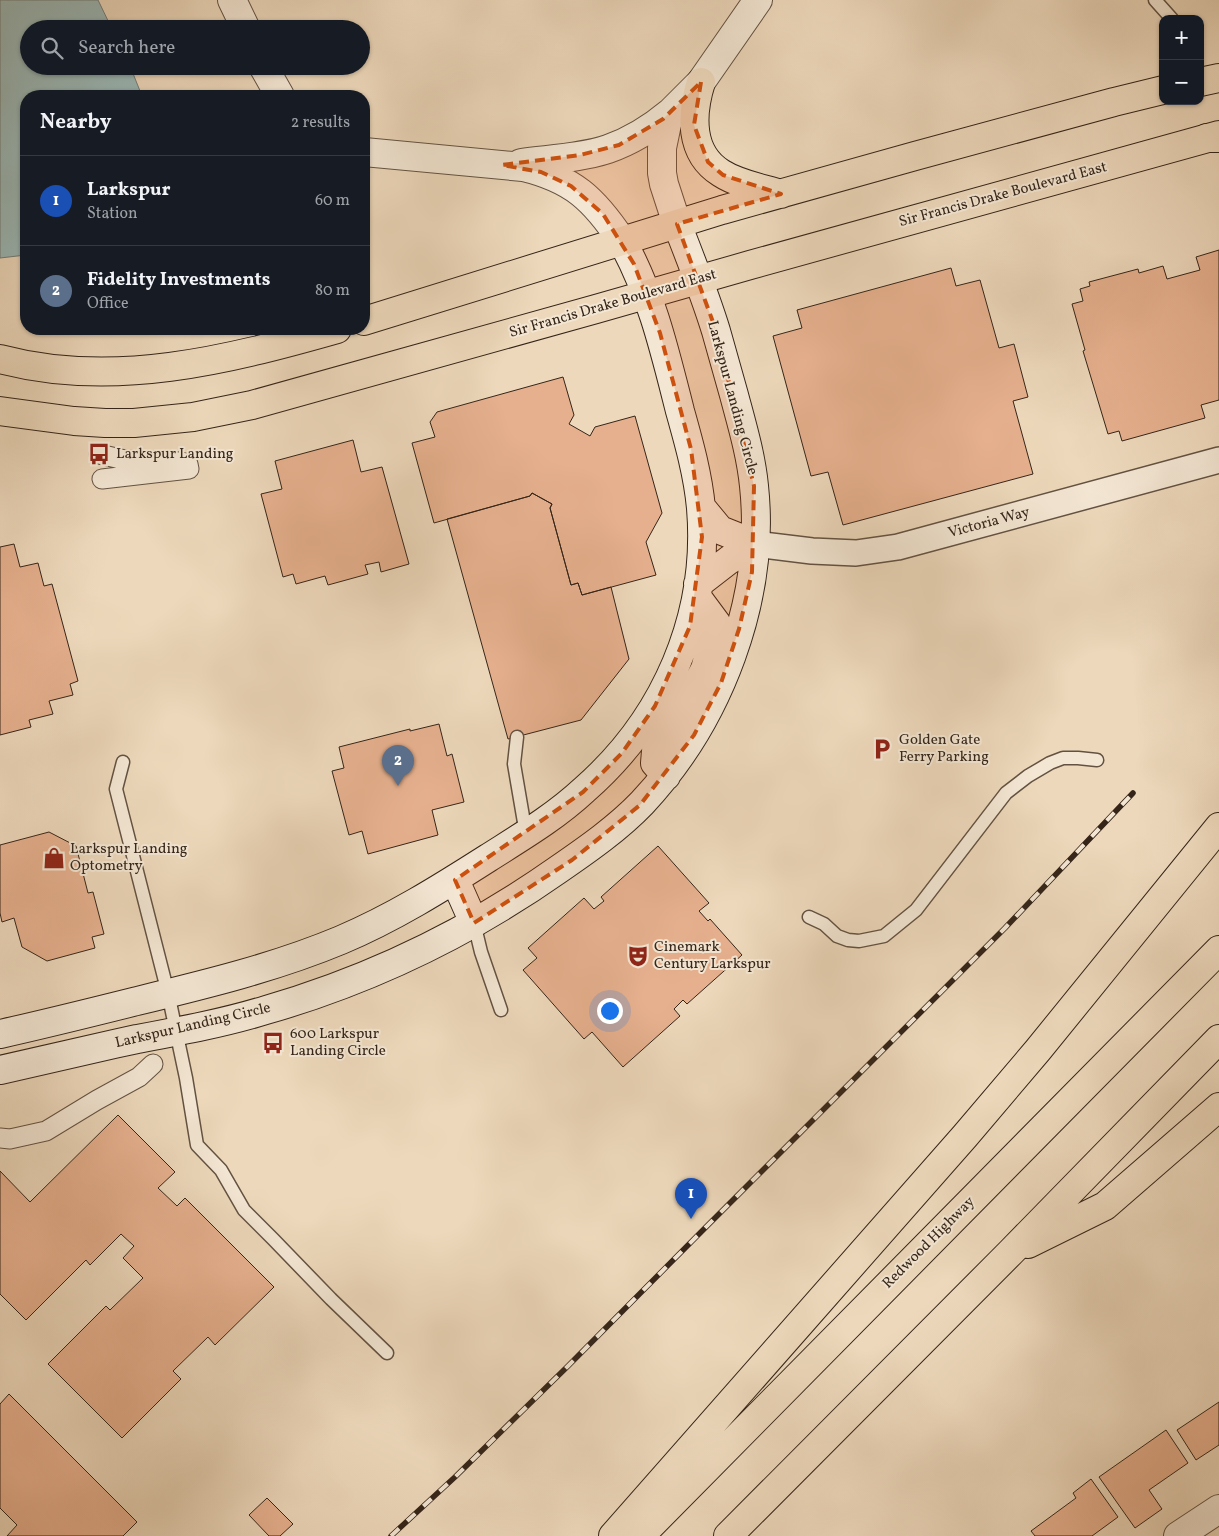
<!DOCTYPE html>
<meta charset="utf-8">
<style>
:root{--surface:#171b24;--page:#242831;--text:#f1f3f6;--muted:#9ea1a6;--line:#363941;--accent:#2563eb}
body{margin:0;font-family:Vollkorn,serif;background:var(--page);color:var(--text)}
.controls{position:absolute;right:15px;top:15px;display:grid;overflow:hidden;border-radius:10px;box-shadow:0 1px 4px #0004}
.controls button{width:45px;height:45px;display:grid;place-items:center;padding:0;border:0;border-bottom:1px solid var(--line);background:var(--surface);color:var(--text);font:25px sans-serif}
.you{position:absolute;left:609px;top:1010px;width:18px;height:18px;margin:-12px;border:4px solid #fff;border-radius:50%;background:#1a73e8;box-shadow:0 0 0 8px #1a73e833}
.badge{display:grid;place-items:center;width:32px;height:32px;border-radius:50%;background:var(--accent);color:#fff;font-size:16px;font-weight:700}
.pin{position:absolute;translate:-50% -41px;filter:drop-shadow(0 1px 2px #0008)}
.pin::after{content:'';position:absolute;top:26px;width:18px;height:15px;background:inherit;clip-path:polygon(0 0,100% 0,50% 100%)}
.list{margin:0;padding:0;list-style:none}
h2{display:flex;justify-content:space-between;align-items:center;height:65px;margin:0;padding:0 20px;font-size:21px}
h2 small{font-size:16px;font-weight:400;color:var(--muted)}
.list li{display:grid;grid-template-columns:32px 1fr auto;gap:15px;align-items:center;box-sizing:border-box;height:90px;padding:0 20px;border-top:1px solid var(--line)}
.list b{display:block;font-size:19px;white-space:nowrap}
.list p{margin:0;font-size:16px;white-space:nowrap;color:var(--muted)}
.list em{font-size:16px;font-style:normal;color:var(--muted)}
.icon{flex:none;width:28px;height:28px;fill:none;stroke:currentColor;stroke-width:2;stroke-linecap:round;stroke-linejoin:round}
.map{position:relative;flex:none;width:1219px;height:1536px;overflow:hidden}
.search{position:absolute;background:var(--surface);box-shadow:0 1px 4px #0004;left:20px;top:20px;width:350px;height:55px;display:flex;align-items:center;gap:12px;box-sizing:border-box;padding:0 18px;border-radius:28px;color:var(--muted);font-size:19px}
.panel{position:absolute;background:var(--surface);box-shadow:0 1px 4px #0004;left:20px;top:90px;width:350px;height:245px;border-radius:20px}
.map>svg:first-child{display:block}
</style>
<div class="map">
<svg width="1219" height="1536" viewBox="0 0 1219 1536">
<rect width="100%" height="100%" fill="#edd8bb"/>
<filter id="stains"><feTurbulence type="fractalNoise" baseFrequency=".004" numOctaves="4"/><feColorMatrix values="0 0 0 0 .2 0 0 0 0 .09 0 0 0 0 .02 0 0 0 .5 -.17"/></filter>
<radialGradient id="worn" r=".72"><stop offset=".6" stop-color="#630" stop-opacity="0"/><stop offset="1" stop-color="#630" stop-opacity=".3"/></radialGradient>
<!-- water -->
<path fill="#9ab8b7" stroke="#727d78" d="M0 0H98L112 29H29V66H130L142 96H26V255L0 258Z"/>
<!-- building -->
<path fill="#e6b08e" stroke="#352519" d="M1219 250V400L1201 405 1205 418 1122 441 1119 431 1108 434 1083 351 1085 350 1072 304 1083 301 1080 289 1090 286 1089 282 1138 269 1139 273 1163 266 1167 279 1200 270 1196 257Z
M951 268 956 286 980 280 999 348 1014 344 1028 397 1013 401 1033 474 843 525 828 472 811 476 773 336 802 328 797 310Z
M563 377 574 415 569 424 590 436 595 427 635 416 662 513 646 542 656 575 582 595 578 583 571 585 550 508 552 504 532 493 530 496 434 523 412 443 435 437 430 422 437 412Z
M353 440 361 472 382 467 409 564 381 572 379 562 365 565 368 574 328 585 325 576 296 584 293 574 283 577 261 494 282 489 275 461Z
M532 493 552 504 550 508 571 585 578 583 582 595 611 587 629 659 581 720 508 739 447 519 530 496Z
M14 544 20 567 38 563 44 586 52 584 78 681 70 684 73 695 49 701 53 714 29 720 31 727 0 735V547Z
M439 724 447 756 452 754 464 802 432 810 438 835 368 854 362 831 349 835 332 771 344 768 339 747 410 729V731Z
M49 832 76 846 88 893 93 892 104 934 92 937 95 948 47 961 22 947 14 918 2 922 0 913V845Z
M658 846 709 903 699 911 708 921 710 919 742 955 687 1004 683 1000 674 1009 680 1016 623 1067 592 1032 584 1039 523 970 537 958 528 948 584 898 594 909 604 901 601 897Z
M118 1115 175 1172 158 1188 177 1206 185 1198 274 1287 215 1345 208 1337 173 1371 181 1379 122 1438 48 1364 106 1306 110 1310 143 1278 123 1258 134 1246 121 1234 90 1265 86 1260 26 1320 0 1294V1171L30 1202Z
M9 1394 137 1522 123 1536H7L17 1525 0 1508V1404Z
M1219 1402V1445L1196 1460 1177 1430Z
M1166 1430 1188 1463 1149 1490 1162 1509 1135 1528 1099 1477Z
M1091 1479 1118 1517 1092 1536H1035L1031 1531 1076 1498 1073 1493Z
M267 1498 293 1524 280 1536H269L249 1515Z"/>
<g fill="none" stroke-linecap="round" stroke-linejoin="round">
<!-- service casing -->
<g stroke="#635242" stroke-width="15">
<path id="service" d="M1155 0 1172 19
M517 737 514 764 526 834
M123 762 116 789 168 993 186 1078 197 1145 221 1170 244 1210 273 1239 331 1299 387 1353
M809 917 824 924 837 936 848 940 859 941 884 936 916 910 1006 793 1028 776 1050 763 1063 758H1078L1097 760
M474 923 481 952 501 1010"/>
</g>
<!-- pedestrian casing -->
<g stroke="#635242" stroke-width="21">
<path id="pedestrian" d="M99 454 125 460 181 462 188 464 189 469 102 479
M0 1138 10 1139 46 1131 97 1100 139 1077 153 1064"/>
</g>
<!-- minor casing -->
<g stroke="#635242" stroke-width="28">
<path id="minor" d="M755 544 812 551 856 553 898 547 1219 460"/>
</g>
<!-- tertiary casing -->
<g stroke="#635242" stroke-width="30">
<path id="tertiary" d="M232 0 246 29
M263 66 280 96
M364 152 523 167C573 179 594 199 622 241
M521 163C550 159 581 158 608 149 631 141 653 127 671 112
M677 224 664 184 662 173V148L667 124 671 112 701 82 758 0
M1178 1536 1219 1509"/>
</g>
<!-- secondary casing -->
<g stroke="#352519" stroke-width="30">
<path id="secondary" d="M701 507 720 530 755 544
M698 584 729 560 755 544
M666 776 655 763 656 751 677 723 705 669 717 624 697 597
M455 880 474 923
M0 1034C45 1024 89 1013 133 1002 203 985 274 968 341 940 393 918 441 888 488 858 521 837 555 817 584 790 665 719 710 617 701 508 698 475 689 443 680 411 665 352 652 295 622 241
M0 1070C45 1060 91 1049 137 1039 180 1031 224 1023 266 1010 370 980 471 931 559 869 588 849 618 828 642 803 719 721 766 599 754 486 751 455 742 425 734 395 728 373 722 352 716 331 705 295 691 260 677 224"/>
</g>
<!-- primary casing -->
<g stroke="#352519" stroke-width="30">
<path id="primary" d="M701 82C691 114 689 153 721 173 738 184 761 188 781 194
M1200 82 1219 78
M364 321 722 210 915 156 1114 102 1163 90
M0 359C113 389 228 360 337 329
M0 411 74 421 105 423H134L193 417 252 405 596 309 750 265 1219 135"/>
</g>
<!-- motorway casing -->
<g stroke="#352519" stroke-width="30">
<path id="motorway" d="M1207 138H1219
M1028 1244 1105 1206 1219 1107
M613 1536 965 1136 1038 1050 1219 827
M640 1536 1219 950
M728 1536 1011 1252 1219 1039"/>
</g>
<!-- service -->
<use href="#service" stroke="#f3e6d3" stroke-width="12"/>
<!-- pedestrian -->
<use href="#pedestrian" stroke="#f3e6d3" stroke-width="19"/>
<!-- minor -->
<use href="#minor" stroke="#f3e6d3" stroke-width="25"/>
<!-- tertiary -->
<use href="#tertiary" stroke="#f3e6d3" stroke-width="28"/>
<!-- secondary -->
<use href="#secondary" stroke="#f3e6d3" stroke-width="28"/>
<!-- primary -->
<use href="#primary" stroke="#edd8bb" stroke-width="28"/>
<!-- motorway -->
<use href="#motorway" stroke="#edd8bb" stroke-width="28"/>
<!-- rail casing -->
<g stroke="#352519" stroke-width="5.5">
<path id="rail" d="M391 1536 455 1477 568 1366 705 1228 1005 928 1133 793"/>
</g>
<!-- rail -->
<use href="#rail" stroke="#f3e6d3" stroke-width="4" stroke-dasharray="11" stroke-linecap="butt"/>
</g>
<!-- marked area -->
<path fill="#cd510e" fill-opacity="0.2" stroke="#cd510e" stroke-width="4" stroke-dasharray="10 6" stroke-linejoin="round" d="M701 82 694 125 708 162 723 175 781 194 677 224 717 333 754 486 752 572 739 629 721 683 694 735 640 805 572 860 474 923 455 880 583 792 622 753 655 706 690 626 702 537 691 449 660 333 634 264 603 214 571 186 541 172 502 165 580 155 619 145 663 119Z"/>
<!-- icons -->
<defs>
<g id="bus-bare" transform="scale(1.725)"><path d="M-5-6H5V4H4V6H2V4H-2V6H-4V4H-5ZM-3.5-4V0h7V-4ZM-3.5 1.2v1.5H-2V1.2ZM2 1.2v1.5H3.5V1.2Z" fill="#8f2418" stroke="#f3e6d3" stroke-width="2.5" paint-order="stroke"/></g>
<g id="parking-bare" transform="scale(1.725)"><path d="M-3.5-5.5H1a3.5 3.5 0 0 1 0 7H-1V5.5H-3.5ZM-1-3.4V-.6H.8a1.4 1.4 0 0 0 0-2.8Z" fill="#8f2418" stroke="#f3e6d3" stroke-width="2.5" paint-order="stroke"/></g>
<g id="shop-bare" transform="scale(1.725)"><path d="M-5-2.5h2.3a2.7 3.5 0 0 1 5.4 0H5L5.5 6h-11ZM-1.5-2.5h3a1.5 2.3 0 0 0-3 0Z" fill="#8f2418" stroke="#f3e6d3" stroke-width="2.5" paint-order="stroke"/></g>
<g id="theatre-bare" transform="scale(1.725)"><path d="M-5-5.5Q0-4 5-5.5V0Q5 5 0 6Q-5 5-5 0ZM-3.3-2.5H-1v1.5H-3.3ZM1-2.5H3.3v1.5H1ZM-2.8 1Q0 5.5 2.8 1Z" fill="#8f2418" stroke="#f3e6d3" stroke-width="2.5" paint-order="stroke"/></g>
</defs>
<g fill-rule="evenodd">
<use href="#bus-bare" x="99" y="454"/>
<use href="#parking-bare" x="882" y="749"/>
<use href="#shop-bare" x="54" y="858"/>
<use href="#theatre-bare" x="638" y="956"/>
<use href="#bus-bare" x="273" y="1043"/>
</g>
<g text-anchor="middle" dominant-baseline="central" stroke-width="4" stroke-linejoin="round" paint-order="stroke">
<!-- street labels -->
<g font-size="15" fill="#352519" stroke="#f3e6d3">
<text transform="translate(1003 195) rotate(-15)">Sir Francis Drake Boulevard East</text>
<text transform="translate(613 304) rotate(-16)">Sir Francis Drake Boulevard East</text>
<text transform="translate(732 398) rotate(75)">Larkspur Landing Circle</text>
<text transform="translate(989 523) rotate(-15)">Victoria Way</text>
<text transform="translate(193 1026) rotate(-13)">Larkspur Landing Circle</text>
<text transform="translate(929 1243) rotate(-45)">Redwood Highway</text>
</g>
<!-- poi labels -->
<g font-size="15" fill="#352519" stroke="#f3e6d3" text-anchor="start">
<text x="116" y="454">Larkspur Landing</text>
<text x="899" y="740">Golden Gate<tspan x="899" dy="17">Ferry Parking</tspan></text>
<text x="70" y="849">Larkspur Landing<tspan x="70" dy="17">Optometry</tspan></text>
<text x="654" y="947">Cinemark<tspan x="654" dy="17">Century Larkspur</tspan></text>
<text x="290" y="1034">600 Larkspur<tspan x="290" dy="17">Landing Circle</tspan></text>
</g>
</g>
<rect width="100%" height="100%" filter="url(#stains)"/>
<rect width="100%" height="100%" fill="url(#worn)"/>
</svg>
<div class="controls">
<button>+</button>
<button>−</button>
</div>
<div class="you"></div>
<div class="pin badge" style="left:691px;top:1219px;background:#1a4fb4">1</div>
<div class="pin badge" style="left:398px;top:786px;background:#5c6f8a">2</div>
<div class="search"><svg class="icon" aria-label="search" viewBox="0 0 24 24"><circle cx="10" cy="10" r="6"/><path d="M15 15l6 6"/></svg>Search here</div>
<section class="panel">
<h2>Nearby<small>2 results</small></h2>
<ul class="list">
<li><span class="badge" style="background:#1a4fb4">1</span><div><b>Larkspur</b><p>Station</p></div><em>60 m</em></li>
<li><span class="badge" style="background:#5c6f8a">2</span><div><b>Fidelity Investments</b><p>Office</p></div><em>80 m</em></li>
</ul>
</section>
</div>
